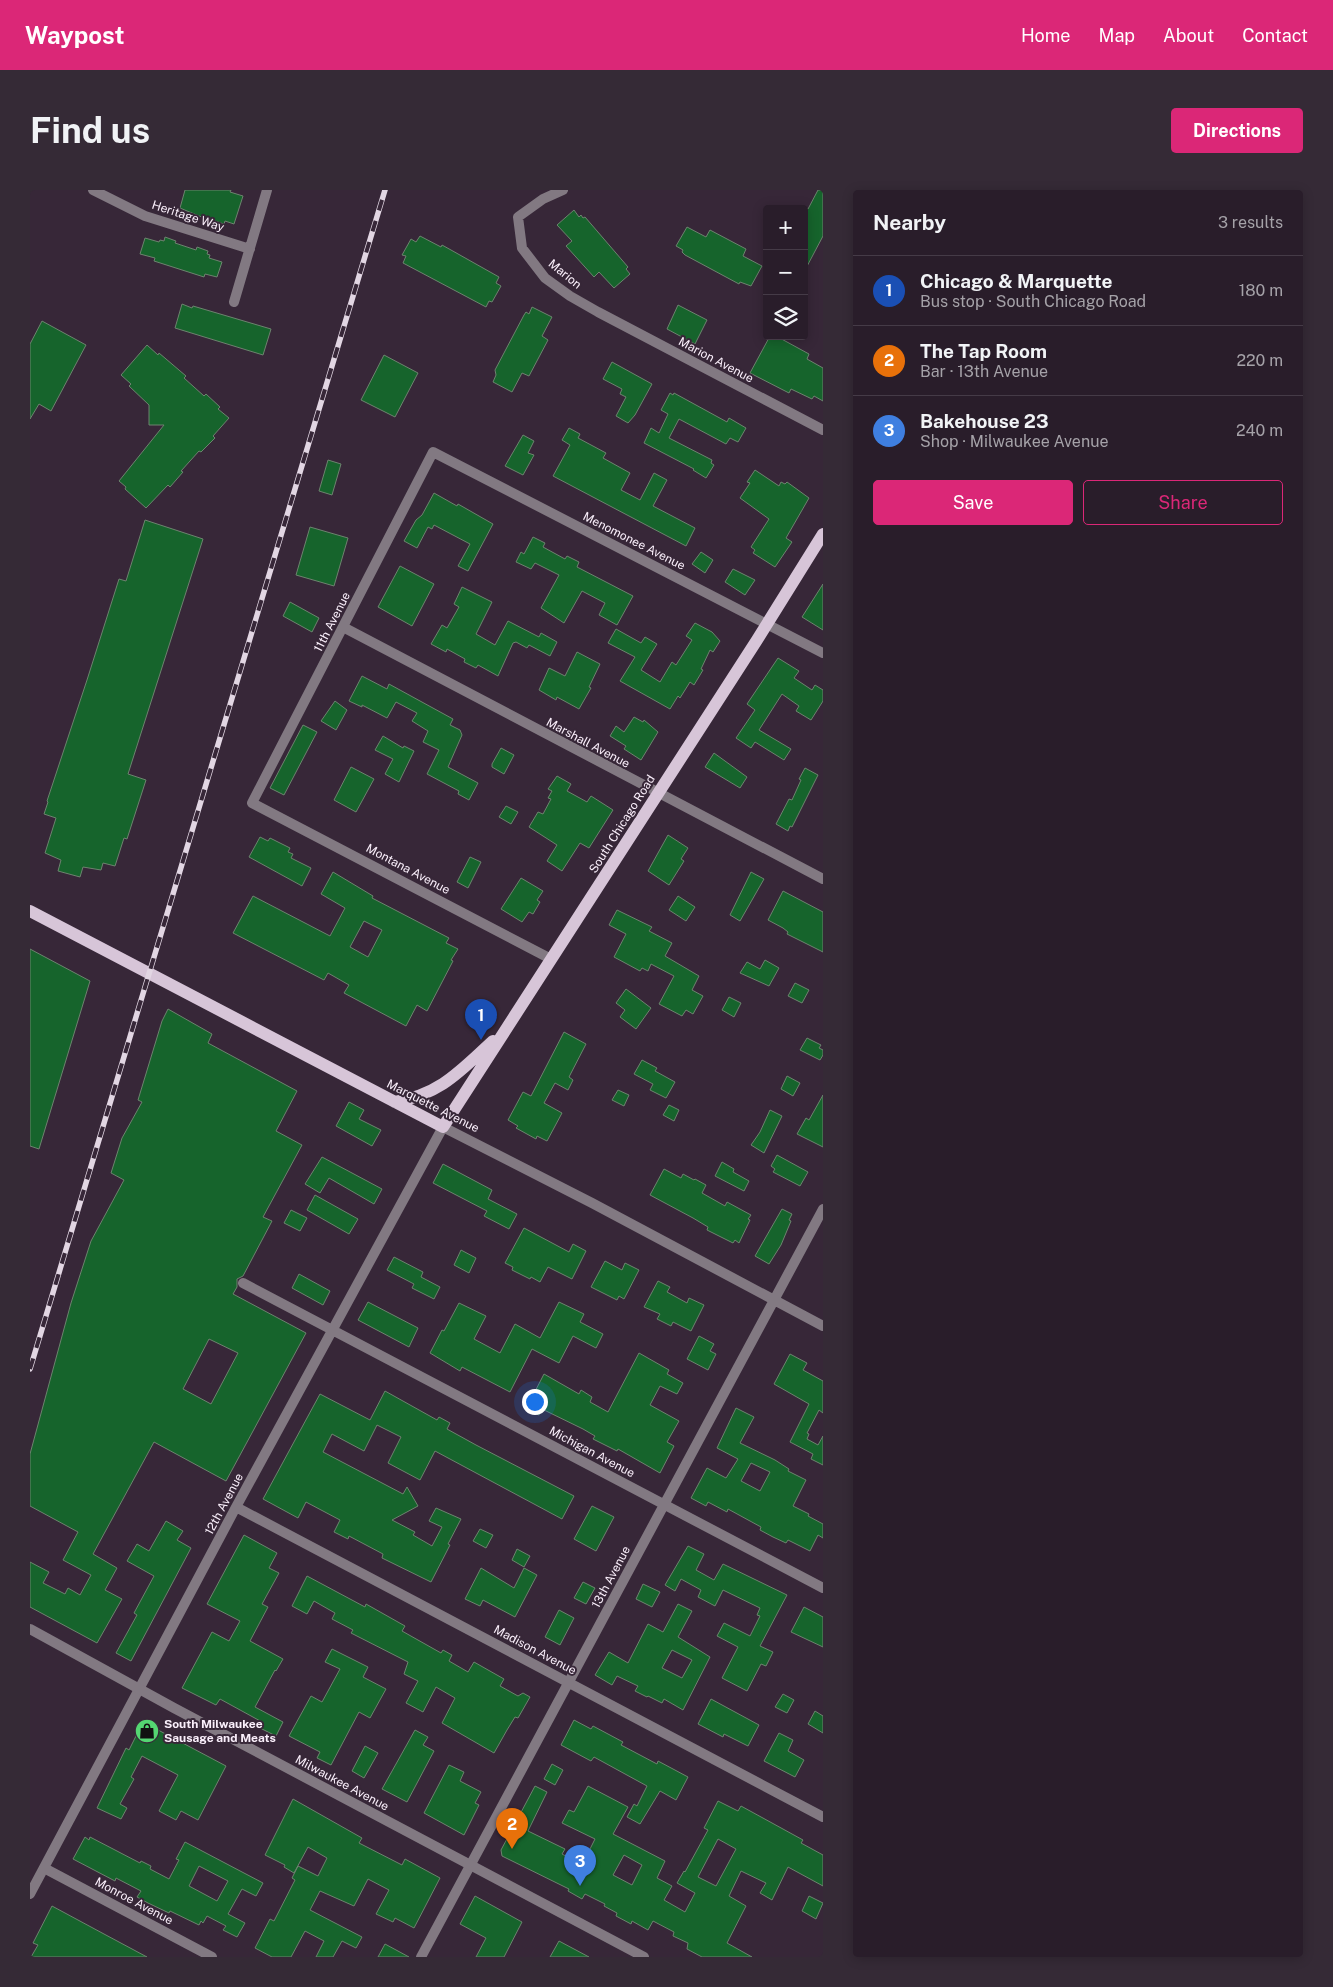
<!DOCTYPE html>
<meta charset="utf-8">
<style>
:root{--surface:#291d2a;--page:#352a36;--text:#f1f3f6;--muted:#a5a2a8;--line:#453b47;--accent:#db2777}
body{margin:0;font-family:"Public Sans",sans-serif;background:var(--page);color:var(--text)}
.controls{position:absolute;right:15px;top:15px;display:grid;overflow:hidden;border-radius:5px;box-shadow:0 2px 12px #0003}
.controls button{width:45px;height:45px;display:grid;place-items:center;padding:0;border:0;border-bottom:1px solid var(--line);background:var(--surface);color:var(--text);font:25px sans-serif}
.you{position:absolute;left:504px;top:1211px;width:18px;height:18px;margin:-12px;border:4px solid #fff;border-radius:50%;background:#1a73e8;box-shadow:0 0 0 8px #1a73e833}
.badge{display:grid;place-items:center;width:32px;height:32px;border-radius:50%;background:var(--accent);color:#fff;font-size:16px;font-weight:700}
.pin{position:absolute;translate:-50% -41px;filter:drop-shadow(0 1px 2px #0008)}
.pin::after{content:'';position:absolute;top:26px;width:18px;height:15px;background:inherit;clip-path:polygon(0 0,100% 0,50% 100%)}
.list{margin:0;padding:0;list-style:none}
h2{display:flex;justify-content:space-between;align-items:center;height:65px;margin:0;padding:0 20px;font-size:21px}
h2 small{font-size:16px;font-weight:400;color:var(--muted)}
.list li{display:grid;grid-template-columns:32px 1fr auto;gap:15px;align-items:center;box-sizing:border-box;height:70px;padding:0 20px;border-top:1px solid var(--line)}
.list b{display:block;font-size:19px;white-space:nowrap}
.list p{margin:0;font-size:16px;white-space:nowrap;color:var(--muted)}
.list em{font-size:16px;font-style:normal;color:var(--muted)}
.actions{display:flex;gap:10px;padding:15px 20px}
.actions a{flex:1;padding:11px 0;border:1px solid var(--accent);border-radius:5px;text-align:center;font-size:18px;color:var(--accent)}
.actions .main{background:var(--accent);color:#fff}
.icon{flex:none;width:28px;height:28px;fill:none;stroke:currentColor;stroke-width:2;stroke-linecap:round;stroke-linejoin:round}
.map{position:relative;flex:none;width:793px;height:1767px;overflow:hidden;border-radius:5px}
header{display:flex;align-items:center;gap:30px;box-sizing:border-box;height:70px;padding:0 25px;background:var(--accent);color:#fff}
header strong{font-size:24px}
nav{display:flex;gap:28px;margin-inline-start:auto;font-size:18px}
.intro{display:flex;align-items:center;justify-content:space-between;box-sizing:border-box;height:120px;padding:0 30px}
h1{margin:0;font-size:35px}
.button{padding:12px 22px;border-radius:5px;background:var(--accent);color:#fff;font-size:18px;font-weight:700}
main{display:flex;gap:30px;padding:0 30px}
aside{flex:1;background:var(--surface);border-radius:5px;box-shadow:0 2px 12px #0003}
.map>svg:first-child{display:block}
</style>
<header>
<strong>Waypost</strong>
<nav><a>Home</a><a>Map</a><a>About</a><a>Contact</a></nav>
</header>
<div class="intro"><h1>Find us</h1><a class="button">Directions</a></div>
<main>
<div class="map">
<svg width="793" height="1767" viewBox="0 0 793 1767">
<rect width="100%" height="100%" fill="#372738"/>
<!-- building -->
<path fill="#16642c" stroke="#6d836f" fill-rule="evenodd" d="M155 0H201L200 2 213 6 204 34 195 31 194 34 169 26 150 18Z
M788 0H793V46L774 82V17L778 19Z
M544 20 549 27 551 25 553 28 555 27 598 77 596 79 600 84 584 98 569 82 564 87 536 56 542 51 527 35Z
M657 37 676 47 680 40 716 59 713 66 732 76 721 96 710 92 709 94 655 65 652 62 653 60 646 56Z
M390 46 411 57 412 55 421 60 469 87 466 93 471 96 462 112 459 111 456 117 373 73 376 66 372 65 381 49 386 52Z
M135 47 146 51 145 53 166 60 167 57 178 61 177 64 180 65 179 68 192 72 187 87 175 84 174 87 124 71 125 68 110 64 115 48 129 52 130 50 134 51Z
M152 114 162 118 163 116 241 139 233 165 145 138Z
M648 115 677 130 665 154 637 139Z
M502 117 522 127 512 146 518 150 499 186 492 183 482 202 463 192 466 185 465 180 494 125 496 122 499 124Z
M12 131 56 155 21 221 9 214 0 229V154Z
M740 146H746L779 164 777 169 793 178V211L784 206 782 209 761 199 759 203 720 183Z
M117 155 128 165 129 163 156 186 154 188 174 206 176 204 190 217 188 219 199 228 183 246 185 248 171 262 169 261 151 281 153 282 140 297 138 295 116 318 95 299 96 297 89 291 134 235H119V215L99 196 101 194 91 185Z
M354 165 388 183 365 227 331 210Z
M582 172 622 194 605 225 598 233 586 226 596 207 590 204 592 199 573 189Z
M640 203 643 205 644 203 697 232 699 228 716 238 708 252 700 248 696 254 649 229 639 248 682 270 681 273 684 275 676 288 663 280 664 279 614 253 621 238 629 243 638 224 631 220Z
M539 238 550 244 548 248 576 263 573 268 600 283 591 300 610 310 624 283 637 290 623 316 665 338 656 356 523 286 540 255 532 250Z
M493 245 504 251 498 263 504 265 493 285 475 276Z
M298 270 311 274 302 305 289 301Z
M725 280 749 296 751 292 755 294 757 292 779 308 756 348 762 352 745 377 723 363 725 360 721 357 739 329 710 308 720 293 717 292Z
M404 303 427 316 428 314 463 334 438 381 428 376 440 354 404 335 402 339 398 337 387 358 374 351 386 330 392 325Z
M115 330 173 349 98 584 116 590 97 649 94 648 85 676 73 673 71 680 53 677 50 687 28 681 31 670 15 663 26 628 14 624 18 612 17 611 57 490 89 389 96 391Z
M280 337 318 348 304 396 266 385Z
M503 347 515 353 513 357 535 369 537 366 549 372 547 377 603 406 587 435 569 425 575 413 552 401 534 433 511 418 529 385 505 373 501 379 486 372 491 362 494 364Z
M671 362 683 370 675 383 662 374Z
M370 376 404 394 382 436 348 417Z
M703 379 725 390 715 405 695 392Z
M793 394V440L772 427Z
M432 397 462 412 446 444 465 455 478 431 509 447 511 443 527 452 520 466 499 455 497 458 486 452 483 453 468 486 448 475 446 478 434 472 435 469 417 459 416 462 401 454 412 435 417 438 429 417 424 414Z
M260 412 289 428 282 442 253 426Z
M665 433 682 442 690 451 683 462 680 460 671 479 673 480 664 495 660 492 650 508 648 506 640 519 590 491 605 467 578 453 586 439 611 453 615 447 627 454 611 480 630 492 642 472 646 475 662 450 656 446Z
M547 462 570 474 559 497 561 498 549 519 527 507 526 510 509 500 519 478 535 486Z
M748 468 769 481 764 488 782 500 785 495 793 500V511L781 530 766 521 769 516 752 504 729 540 761 559 754 570 725 552 721 558 706 548 725 520 717 514Z
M332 486 357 499 359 494 423 529 420 535 430 540 432 545 418 577 448 593 439 610 428 604 429 601 397 584 409 560 393 552 398 541 382 531 387 523 366 512 357 528 332 515V517L319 511Z
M305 511 317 520 306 540 291 531Z
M604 527 613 532 614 530 628 542 611 570 594 559 596 556 580 546 586 536 594 542Z
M273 535 287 542 254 605 240 598Z
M353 546 373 558 374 556 384 561 369 592 355 584 363 569 345 560Z
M471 558 484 565 474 584 462 577V574Z
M684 563 717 587 710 598 675 577Z
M321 577 344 589 326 622 304 610Z
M775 578 788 585 762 637 760 636 758 641 746 634 759 609 762 610 771 590 769 589Z
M527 586 541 594 537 601 557 612 561 606 583 620 559 658 550 653 532 681 517 671 527 655 499 637 508 622 513 624 521 609 518 608 522 601 518 599Z
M476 616 488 622 481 634 469 627Z
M638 645 658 658 651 669 654 671 639 695 618 681Z
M230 647 238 651 240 648 260 658 258 662 263 664 261 668 281 678 272 696 219 667Z
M440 667 451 672 438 698 427 692Z
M303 682 343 706 342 708 419 748 416 753 428 759 421 770 423 771 397 821 387 815 376 836 314 803 319 795 298 783 294 790 203 743 223 706 300 746 315 718 291 704ZM334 731 352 740 338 767 320 757Z
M721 682 734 689 710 731 700 725Z
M491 688 513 701 507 710 510 712 503 724 499 722 492 732 471 719Z
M753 701 793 722V762L757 744 758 742 753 738 738 730Z
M648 706 665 717 656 731 639 720Z
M587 720 622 737 619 741 642 753 635 766 669 786 662 800 673 806 663 824 656 820 652 826 629 814 644 786 621 774 618 781 612 778 610 781 584 767 596 744 579 735Z
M0 759 60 791 9 959 0 956Z
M735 770 749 778 739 796 710 783 717 772 730 779Z
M765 793 779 800 772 813 758 806Z
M596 799 621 818 606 839 590 827 595 820 586 813Z
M699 807 711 813 704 827 692 820Z
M138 819 182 844 178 853 267 901 246 941 272 955 233 1027 242 1031 213 1086 207 1089V1097L203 1104 276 1143 196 1291 124 1252 63 1364 87 1378 75 1400 92 1409 67 1453 0 1417V1372L19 1382 13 1393 35 1404 38 1398 50 1405 61 1385 33 1370 48 1342 0 1316V1264L41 1113 61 1051 94 990 81 983 92 948 112 912 108 910 132 831ZM179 1149 208 1163 181 1214 153 1199Z
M534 842 556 854 539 887 543 890 538 900 525 893 514 913 532 923 517 951 507 946 506 949 486 938 488 936 478 930 493 902 501 906Z
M777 848 791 855 789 858 793 860V865L790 870 770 860Z
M612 870 627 878 625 881 645 892 636 908 620 900 623 894 604 884Z
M757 886 770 893 763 906 751 899Z
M588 900 599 905 594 916 582 910Z
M793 905V957L767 944 776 928 779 930Z
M319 912 334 920 329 929 351 940 342 956 306 936Z
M639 915 649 920 644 931 633 925Z
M740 920 752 926 734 963 721 955 730 942Z
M747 965 778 982 770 996 743 982 745 979 741 976Z
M292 967 352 999 344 1014 299 988 290 1003 275 994Z
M692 972 704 979 703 982 719 991 714 1001 685 986Z
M413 974 462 1000 458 1009 487 1024 479 1039 454 1026 457 1021 403 993Z
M634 979 651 988 653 984 664 990 665 989 676 995 672 1003 695 1016 697 1012 721 1025 718 1029 720 1030 709 1053 705 1050 703 1053 677 1040 678 1037 663 1028 620 1005Z
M285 1005 328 1029 319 1044 277 1020Z
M752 1019 762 1024 759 1030 761 1031 751 1055 739 1074 725 1066Z
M261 1020 277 1028 270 1041 254 1033Z
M494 1038 539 1062 543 1054 556 1061 542 1089 518 1077 510 1092 501 1087 500 1089 482 1080 483 1077 475 1073Z
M431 1060 446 1068 439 1083 424 1075Z
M364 1067 393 1082 391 1087 410 1097 404 1109 382 1098 384 1094 357 1080Z
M575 1071 592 1080 595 1073 609 1080 594 1109 589 1106 587 1110 561 1097Z
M269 1084 300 1101 293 1115 262 1098Z
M628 1091 640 1097 637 1102 657 1113 659 1108 674 1115 661 1141 643 1132 641 1136 627 1129 630 1124 614 1117Z
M338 1112 388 1138 379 1157 328 1130Z
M529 1112 554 1124 550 1132 573 1144 566 1158 543 1146 529 1173 502 1159 480 1202 432 1177 430 1181 400 1163 412 1140 414 1141 429 1113 456 1126 444 1149 470 1163 485 1134 510 1148Z
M669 1146 684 1154 680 1161 686 1164 678 1180 657 1169Z
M609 1163 639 1180 637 1184 653 1193 647 1204 630 1196 620 1215 649 1231 637 1252 644 1256 630 1283 588 1259 587 1261 563 1249 565 1246 553 1239 512 1219 509 1225 496 1219 514 1184 549 1204 551 1200 562 1207 560 1212 578 1222Z
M760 1164 777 1173 773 1180 793 1191V1223L789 1220 777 1243 779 1244 777 1249 788 1255 793 1246V1275L781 1269 783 1264 760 1252 779 1214 744 1194Z
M355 1201 407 1230 409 1227 420 1233 417 1239 446 1255 544 1306 532 1329 405 1261 390 1290 358 1273 371 1247 347 1235 334 1261 302 1244 293 1262 373 1304 377 1297 388 1316 362 1330 385 1342 383 1345 402 1356 412 1337 399 1331 406 1318 431 1329 418 1354 420 1355 401 1392 352 1368 353 1364 319 1346 318 1349 304 1342 310 1330 276 1312 268 1328 233 1309 290 1204 340 1230Z
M706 1218 724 1227 710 1253 745 1270 759 1279 758 1281 776 1290 763 1316 779 1324 778 1326 793 1334V1348L788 1345 780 1361 758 1350 756 1353 743 1347 730 1340 731 1337 698 1319 697 1322 678 1312 676 1316 661 1308 677 1278 696 1288 708 1269 687 1258ZM721 1273 740 1282 730 1301 711 1291Z
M562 1316 584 1327 566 1361 544 1349Z
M136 1331 153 1341 147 1350 161 1358 101 1471 86 1463 107 1425 104 1423 124 1386 97 1371 107 1354 119 1361Z
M450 1339 463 1345 456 1358 443 1351Z
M214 1345 247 1363 239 1378 249 1383 232 1414 238 1417 220 1451 253 1469 246 1481 245 1480 225 1517 253 1532 246 1546 230 1538 232 1532 190 1509 186 1515 152 1498 182 1442 199 1451 210 1431 177 1414Z
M658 1356 674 1364 666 1380 684 1390 693 1374 757 1405 730 1456 743 1462 736 1476 731 1474 717 1501 692 1488 708 1457 687 1446 694 1433 720 1446 730 1426 727 1425 730 1418 693 1400 685 1416 668 1407 671 1400 651 1389 645 1401 635 1395Z
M487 1359 500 1366 494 1377 482 1370Z
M451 1378 484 1398 494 1378 507 1385 485 1427 453 1410 450 1416 435 1409Z
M277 1386 335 1417 336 1414 375 1436 372 1441 411 1463 413 1460 422 1465 419 1471 438 1482 444 1472 474 1489 470 1496 488 1506 493 1503 500 1507 488 1528 485 1527 477 1540 464 1563 412 1533 425 1508 406 1497 393 1522 376 1513 388 1491 374 1484 378 1472 321 1443 323 1440 302 1429 305 1423 284 1411 277 1424 262 1416Z
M553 1392 565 1398 556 1414 544 1408Z
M613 1394 630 1402 622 1417 606 1409Z
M648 1414 662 1421 648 1447 680 1467 653 1520 634 1509 632 1513 618 1506 617 1507 605 1501 608 1496 587 1486 582 1495 565 1485 579 1462 598 1473 618 1434 633 1442ZM642 1460 662 1470 652 1488 632 1478Z
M774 1417 793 1427V1457L761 1442Z
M529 1420 544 1428 530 1455 515 1447Z
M302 1459 338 1477 333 1487 356 1499 340 1528 329 1522 301 1575 287 1568 290 1562 259 1546 281 1506 292 1512 310 1479 295 1472Z
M753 1504 764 1510 757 1523 745 1517Z
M681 1509 729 1535 718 1556 694 1544 693 1547 668 1534Z
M785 1521 793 1526V1543L778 1534Z
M544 1530 561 1539 563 1536 593 1552 591 1555 627 1574 628 1571 658 1587 646 1610 630 1601 610 1634 597 1627 604 1614 607 1616 617 1596 564 1567 561 1571 531 1555Z
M113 1532 196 1576 168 1630 151 1621 146 1630 129 1621 148 1585 112 1566 101 1587 104 1589 90 1614 97 1618 91 1629 67 1618 96 1558 99 1560Z
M385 1540 398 1547 393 1555 404 1561 377 1612 352 1599Z
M749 1543 763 1550 758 1561 774 1570 765 1587 734 1571Z
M335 1556 348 1563 334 1588 322 1581Z
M522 1574 533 1580 525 1595 514 1589Z
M419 1575 434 1582 430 1591 451 1602 445 1613 449 1615 434 1645 394 1623Z
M505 1596 517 1602 498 1641 535 1659 532 1664 552 1675 565 1649 532 1633 539 1620 544 1622 558 1596 598 1617 583 1644 635 1671 627 1688 642 1696 634 1710 655 1722 665 1703 647 1693 654 1681 655 1682 678 1640 674 1638 688 1611 708 1621 711 1616 773 1650 771 1653 793 1665V1696L758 1677 742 1710 730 1703 736 1693 711 1681 699 1706 716 1716 697 1753 722 1767H672L657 1759 658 1753 643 1746 644 1742 623 1731 618 1740 602 1731 601 1734 586 1726 587 1723 574 1716 575 1714 555 1704 552 1709 538 1701 539 1699 472 1666 471 1660ZM688 1649 706 1659 686 1696 668 1687ZM594 1665 612 1675 602 1695 583 1685Z
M263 1609 332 1648 329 1653 372 1675 375 1669 410 1688 384 1738 365 1728 363 1732 346 1724 359 1700 338 1689 324 1716 290 1701 280 1720 332 1747 326 1758 312 1751 303 1767H286L294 1751 275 1741 261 1767H242L225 1758 240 1729 244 1731 265 1690 262 1688 268 1676 288 1686 297 1668 278 1657 264 1683 254 1677 255 1675 235 1665Z
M55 1647 59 1650 60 1647 110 1673 111 1671 121 1676 120 1679 139 1689 149 1670 146 1669 155 1652 233 1693 226 1706 212 1699 198 1724 215 1733 207 1747 193 1740 196 1736 177 1726 173 1733 171 1731 169 1735 140 1721 139 1723 118 1713 107 1707 111 1701 86 1688 85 1691 43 1669ZM169 1676 198 1691 187 1711 159 1696Z
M445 1706 492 1732 474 1767H446L456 1748 430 1734Z
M779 1706 793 1713 786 1729 772 1721Z
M22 1716 74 1744 117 1767H1L8 1755 3 1753Z
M529 1751 559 1767H520Z
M355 1754 379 1767H348Z"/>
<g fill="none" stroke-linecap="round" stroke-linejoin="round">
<!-- minor -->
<path stroke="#827982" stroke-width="10" d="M63 0 115 26 220 59
M533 0 513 9 488 27 492 58 515 88 540 106 568 122 793 240
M204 112 237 0
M313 437 793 689
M521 769 222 613 403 262 793 463
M213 1093 793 1398
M206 1317 793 1627
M14 1678 182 1767
M0 1704 206 1317 413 937 562 1013 793 1136
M391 1767 793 1019"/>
<!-- tertiary -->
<path stroke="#827982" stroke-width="10" d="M0 1439 144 1518 614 1767"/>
<!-- primary -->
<path stroke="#d7c5d8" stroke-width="12" d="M0 721 413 937 727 450 793 344
M365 912C411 904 430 881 463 851"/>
<!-- rail casing -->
<g stroke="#e2d6e3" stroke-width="5.5">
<path id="rail" d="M0 1179 355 0"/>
</g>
<!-- rail -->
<use href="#rail" stroke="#372738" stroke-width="4" stroke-dasharray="11" stroke-linecap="butt"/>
</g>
<!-- icons -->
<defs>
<g id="shop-disc" transform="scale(1.25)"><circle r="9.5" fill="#54d672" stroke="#372738"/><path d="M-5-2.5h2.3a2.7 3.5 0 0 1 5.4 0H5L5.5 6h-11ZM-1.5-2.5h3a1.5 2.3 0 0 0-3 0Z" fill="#111"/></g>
</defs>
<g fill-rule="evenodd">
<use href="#shop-disc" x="117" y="1541"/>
</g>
<g text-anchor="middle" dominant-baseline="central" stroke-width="4" stroke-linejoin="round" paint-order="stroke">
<!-- street labels -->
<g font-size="12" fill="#faeffb" stroke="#372738">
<text transform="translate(158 26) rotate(18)">Heritage Way</text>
<text transform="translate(535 84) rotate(39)">Marion</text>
<text transform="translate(686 170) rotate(28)">Marion Avenue</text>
<text transform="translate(604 351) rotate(27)">Menomonee Avenue</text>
<text transform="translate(302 432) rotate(-63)">11th Avenue</text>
<text transform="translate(558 553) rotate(28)">Marshall Avenue</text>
<text transform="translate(592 634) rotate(-58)">South Chicago Road</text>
<text transform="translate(378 679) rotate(28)">Montana Avenue</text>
<text transform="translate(403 916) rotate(27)">Marquette Avenue</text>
<text transform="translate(562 1262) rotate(28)">Michigan Avenue</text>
<text transform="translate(194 1314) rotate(-62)">12th Avenue</text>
<text transform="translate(581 1387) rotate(-62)">13th Avenue</text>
<text transform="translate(505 1460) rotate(28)">Madison Avenue</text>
<text transform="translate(312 1593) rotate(28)">Milwaukee Avenue</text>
<text transform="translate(104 1711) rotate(28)">Monroe Avenue</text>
</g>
<!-- poi labels -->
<g font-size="12" font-weight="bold" fill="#faeffb" stroke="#372738" text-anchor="start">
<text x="134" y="1534">South Milwaukee<tspan x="134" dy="14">Sausage and Meats</tspan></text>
</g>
</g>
</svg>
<div class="controls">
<button>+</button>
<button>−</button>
<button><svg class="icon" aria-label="layers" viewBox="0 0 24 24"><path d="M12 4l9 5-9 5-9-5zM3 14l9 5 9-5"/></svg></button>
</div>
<div class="you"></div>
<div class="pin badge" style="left:451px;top:850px;background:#1a4fb4">1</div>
<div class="pin badge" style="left:482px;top:1659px;background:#e8710a">2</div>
<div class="pin badge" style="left:550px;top:1696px;background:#3f7fe0">3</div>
</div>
<aside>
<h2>Nearby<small>3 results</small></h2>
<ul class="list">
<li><span class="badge" style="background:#1a4fb4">1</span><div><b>Chicago &amp; Marquette</b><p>Bus stop · South Chicago Road</p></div><em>180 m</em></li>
<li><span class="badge" style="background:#e8710a">2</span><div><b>The Tap Room</b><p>Bar · 13th Avenue</p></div><em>220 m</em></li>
<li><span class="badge" style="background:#3f7fe0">3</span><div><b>Bakehouse 23</b><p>Shop · Milwaukee Avenue</p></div><em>240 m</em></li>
</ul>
<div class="actions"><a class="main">Save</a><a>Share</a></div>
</aside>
</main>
